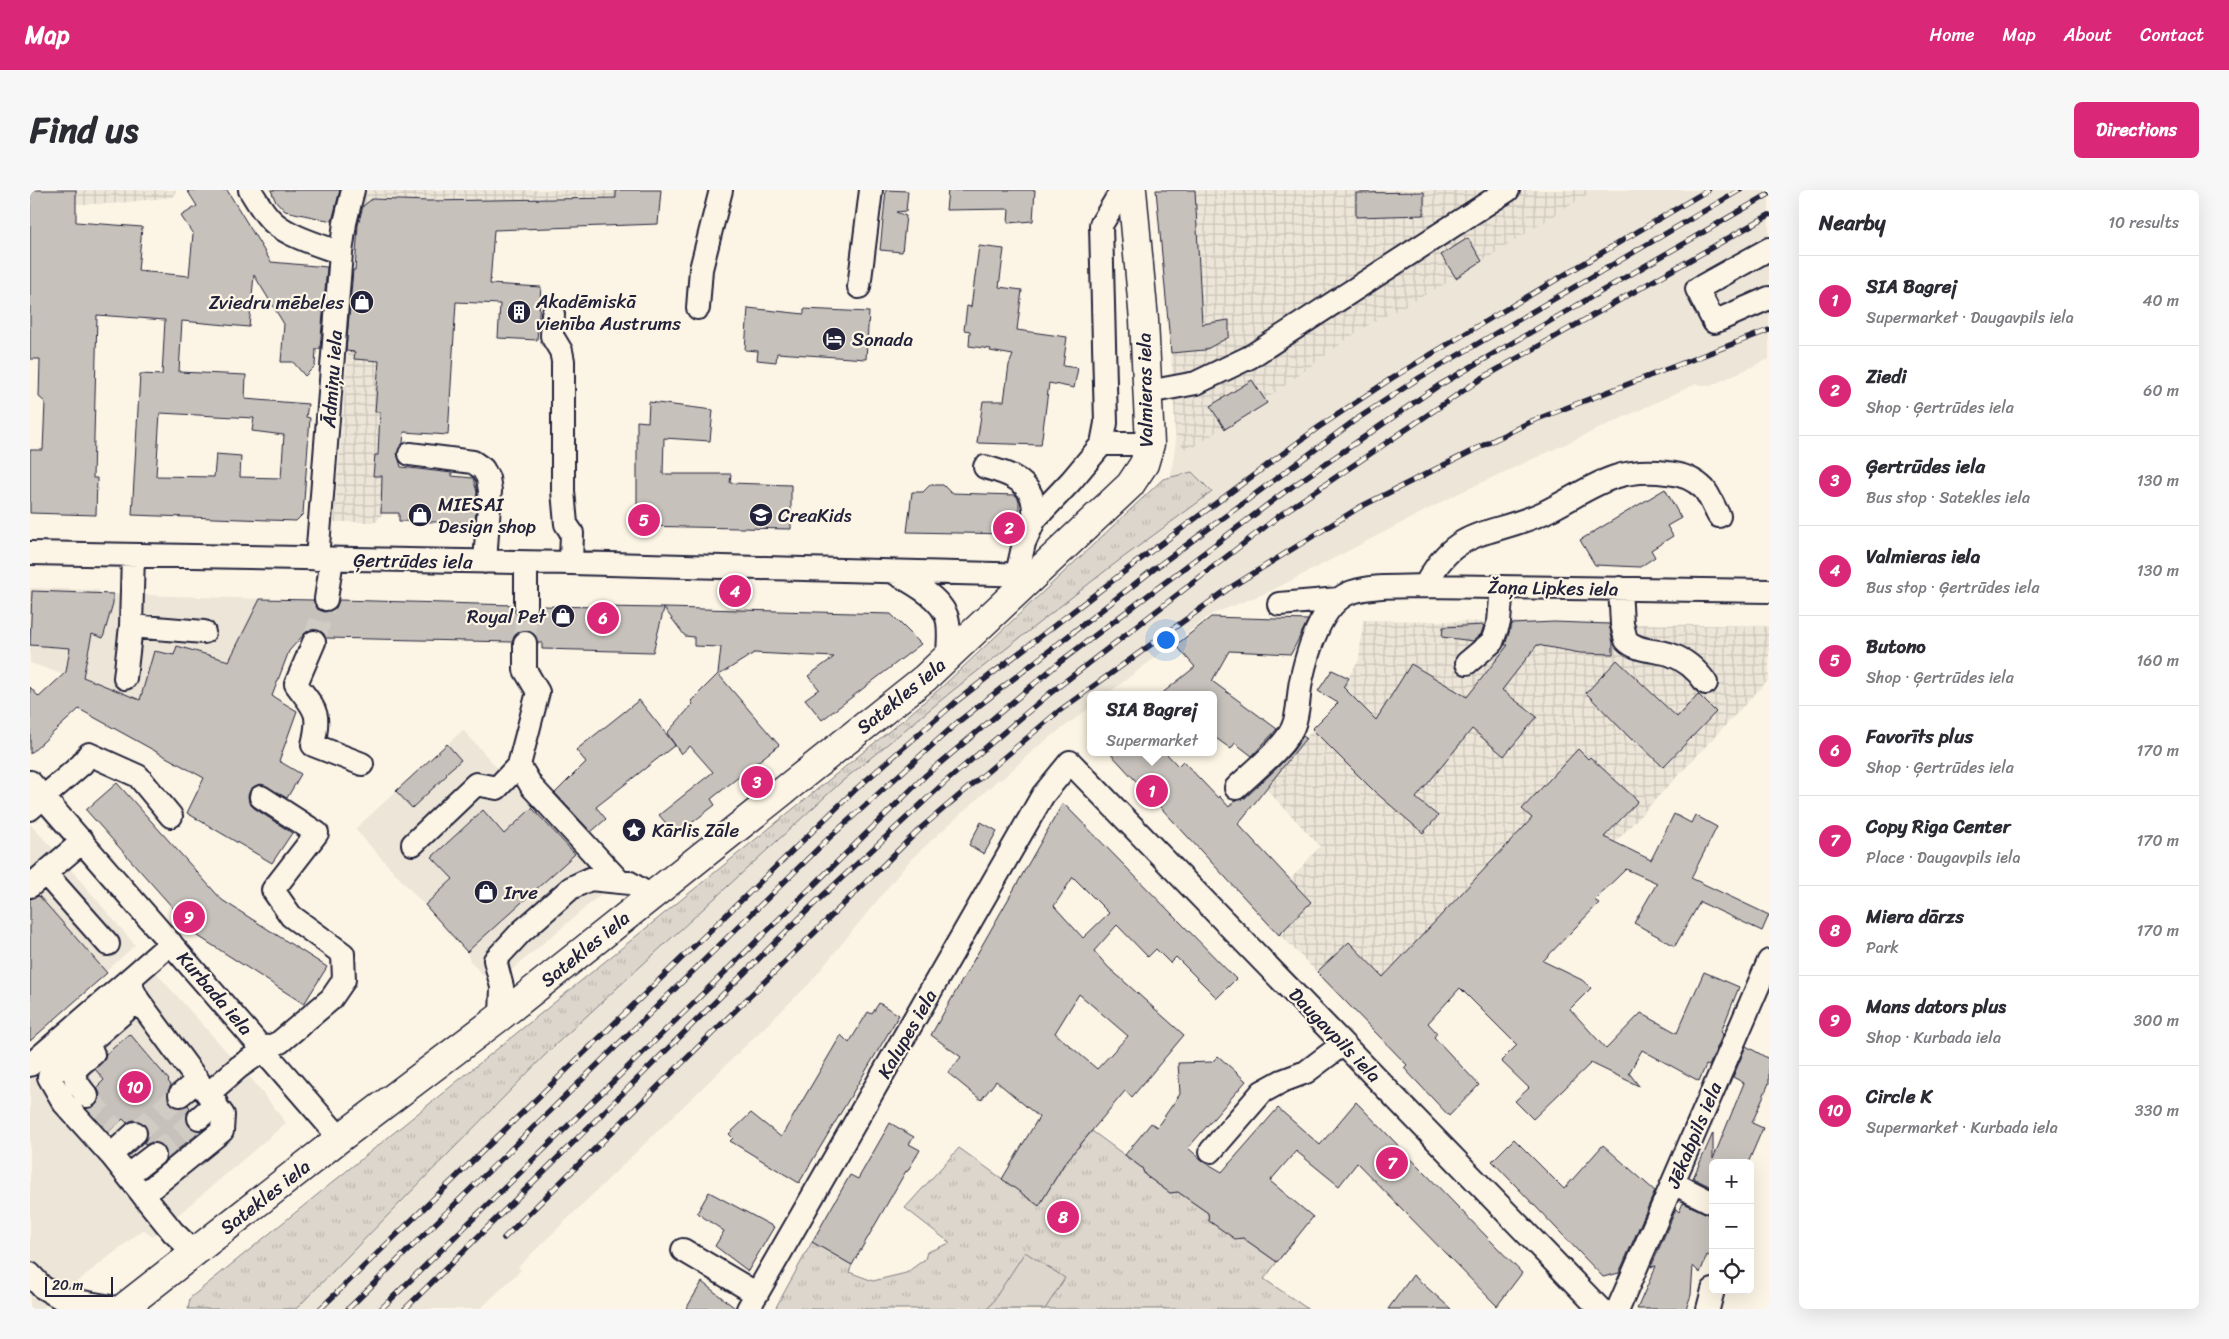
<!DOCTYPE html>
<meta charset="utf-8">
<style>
:root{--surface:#fff;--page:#f7f7f7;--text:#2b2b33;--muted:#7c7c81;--line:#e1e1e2;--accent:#db2777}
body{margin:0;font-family:Sriracha,sans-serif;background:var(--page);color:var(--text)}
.controls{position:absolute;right:15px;bottom:15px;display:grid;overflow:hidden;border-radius:8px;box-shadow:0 5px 20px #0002}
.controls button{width:45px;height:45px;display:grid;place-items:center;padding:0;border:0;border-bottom:1px solid var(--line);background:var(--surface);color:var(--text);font:25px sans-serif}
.scale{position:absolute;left:15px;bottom:12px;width:68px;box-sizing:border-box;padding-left:5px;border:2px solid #22223b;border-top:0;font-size:14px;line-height:18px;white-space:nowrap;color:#22223b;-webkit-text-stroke:4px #fcf5e5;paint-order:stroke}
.you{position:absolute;left:1135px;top:449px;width:18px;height:18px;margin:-12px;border:4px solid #fff;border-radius:50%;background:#1a73e8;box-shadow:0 0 0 8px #1a73e833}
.badge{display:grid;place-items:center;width:32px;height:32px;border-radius:50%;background:var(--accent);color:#fff;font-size:16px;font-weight:700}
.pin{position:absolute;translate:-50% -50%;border:2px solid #fff;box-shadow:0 1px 5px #0006}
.popup{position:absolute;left:1057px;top:501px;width:130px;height:65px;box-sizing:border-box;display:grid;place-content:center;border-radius:8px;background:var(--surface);filter:drop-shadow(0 1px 4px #0005);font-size:16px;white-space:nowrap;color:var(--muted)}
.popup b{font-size:19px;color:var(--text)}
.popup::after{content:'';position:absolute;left:50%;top:100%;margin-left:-10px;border:10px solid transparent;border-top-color:var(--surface)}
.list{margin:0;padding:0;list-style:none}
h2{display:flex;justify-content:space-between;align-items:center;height:65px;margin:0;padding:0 20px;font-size:21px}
h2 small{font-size:16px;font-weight:400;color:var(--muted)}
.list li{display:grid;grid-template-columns:32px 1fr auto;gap:15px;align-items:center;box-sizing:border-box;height:90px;padding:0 20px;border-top:1px solid var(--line)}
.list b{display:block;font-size:19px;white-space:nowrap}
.list p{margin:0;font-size:16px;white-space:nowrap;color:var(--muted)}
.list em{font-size:16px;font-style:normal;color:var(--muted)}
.icon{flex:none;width:28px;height:28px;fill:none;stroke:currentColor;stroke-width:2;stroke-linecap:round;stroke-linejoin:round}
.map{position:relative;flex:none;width:1739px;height:1119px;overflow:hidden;border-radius:8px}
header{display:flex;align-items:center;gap:30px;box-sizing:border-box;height:70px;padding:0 25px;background:var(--accent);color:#fff}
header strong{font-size:24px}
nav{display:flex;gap:28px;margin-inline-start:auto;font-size:18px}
.intro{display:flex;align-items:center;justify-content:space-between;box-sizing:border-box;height:120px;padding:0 30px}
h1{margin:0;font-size:35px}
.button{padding:12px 22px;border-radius:8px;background:var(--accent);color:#fff;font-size:18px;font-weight:700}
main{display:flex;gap:30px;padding:0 30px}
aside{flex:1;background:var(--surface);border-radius:8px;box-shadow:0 5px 20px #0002}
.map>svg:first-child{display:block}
</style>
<header>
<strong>Map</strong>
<nav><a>Home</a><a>Map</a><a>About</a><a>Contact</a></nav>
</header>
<div class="intro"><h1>Find us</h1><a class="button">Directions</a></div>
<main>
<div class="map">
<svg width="1739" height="1119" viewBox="0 0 1739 1119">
<defs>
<pattern id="industrial-grid" width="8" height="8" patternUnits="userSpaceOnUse" patternTransform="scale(1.25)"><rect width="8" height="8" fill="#ece5d8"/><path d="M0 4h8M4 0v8" fill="none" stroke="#cac4ba"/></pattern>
<pattern id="grass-tufts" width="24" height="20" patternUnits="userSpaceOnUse" patternTransform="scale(1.25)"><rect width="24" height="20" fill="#dcd6cc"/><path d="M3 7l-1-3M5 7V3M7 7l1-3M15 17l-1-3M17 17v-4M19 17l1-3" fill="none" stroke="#bcb7b0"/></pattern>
</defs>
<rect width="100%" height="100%" fill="#fcf5e5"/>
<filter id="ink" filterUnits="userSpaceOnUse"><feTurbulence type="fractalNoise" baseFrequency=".02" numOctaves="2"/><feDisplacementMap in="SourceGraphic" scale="10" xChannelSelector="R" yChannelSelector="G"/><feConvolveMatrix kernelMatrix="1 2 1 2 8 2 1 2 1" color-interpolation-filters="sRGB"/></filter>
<g filter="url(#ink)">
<!-- built -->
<path fill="#ece5d8" d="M1564 0H1739V169L1680 196 1666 194 1431 302 1241 401 1182 424 1076 505H1061V517L1007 557 971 590 969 589 881 669 779 794 488 1077 491 1080 450 1119H258L511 866 648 742 815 585 930 488 1140 292 1146 250 1144 233Z
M0 398 69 400 70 403 83 404 265 410 175 589 64 527 35 485 0 473Z
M433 540 545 664 555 666 582 695 463 796 440 771 437 762 325 639Z
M0 634 24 660 0 682Z
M37 675 105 755 0 851V707Z
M121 777 223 891 256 933 122 1047 114 1039 12 1119H0V880Z"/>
<!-- industrial -->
<path fill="url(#industrial-grid)" d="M0 0H146L143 7 80 14H46L0 29Z
M313 0H631L628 34 384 41 374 242 372 266H369L368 285 369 324 353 323 346 332H304L328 36 307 32Z
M1126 0H1564L1426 88 1331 139 1243 204 1158 261 1146 250 1141 163Z
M1333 430 1739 436V489L1480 764 1471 755 1398 832 1379 874 1375 873 1230 724 1290 656 1236 599 1283 539 1318 503 1313 496 1329 470Z"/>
<!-- grass -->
<path fill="url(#grass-tufts)" stroke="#7f7c84" d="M1162 282 1182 302 1079 378 926 498 810 593 524 856 266 1119H158L160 1108 874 529 913 496 1133 289Z
M1062 941 1112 978 1115 985 1140 1003 1148 1002 1178 1023 1179 1031 1213 1048 1247 1072 1234 1089 1278 1119H745L782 1052 822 1075 819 1082 843 1091 876 1083 895 1069 897 1062 920 1053 875 1018 929 958 1009 1015 1046 956 1048 958Z"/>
<!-- pitch -->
<path fill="#dcd6cc" stroke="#7f7c84" d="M995 1062 1035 1088 1015 1119H958Z"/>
<!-- building -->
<path fill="#c6c1bb" stroke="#22223b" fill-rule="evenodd" d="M0 0H46V32L112 37 108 81 159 86 163 44 151 26 167 16 157 0H197L241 72 297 77 290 159H286L285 176 275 186 263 172H251L254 134 224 85 219 137 152 131 149 182 216 185 215 209 278 214 276 227 280 228 273 324 266 331 102 325 110 184 132 185 135 130 67 125 63 288H67L66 325 0 323V260H13L15 212 9 207 10 169H0ZM130 223 224 228 222 241 254 245 251 288 210 287 211 266 186 264 184 287 126 286Z
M241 0H310L302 31 255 21 245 10Z
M586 0H631L628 34 464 40 460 94 511 97 507 150 468 148 470 114 426 112 418 245 374 242 373 253 367 263 371 277 422 283V286L443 288 447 302 445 333 369 331V323H351L352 286H343L345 265H348L350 222H345L349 171 324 169 325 162 316 161 323 80H325L328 35 333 16 342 9 398 11 586 8Z
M856 0 878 1 876 21 866 22 876 26 872 62 850 60Z
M918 0H1005L1003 31 978 33 979 19 916 20Z
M1126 0H1165L1172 134 1199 130V147L1175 160 1141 163Z
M1394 2V25L1326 27V3Z
M1438 48 1452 71 1426 88 1411 65Z
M949 56 974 59 969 97 992 100 987 140 1037 147 1033 176 1048 178 1044 198 1019 193 1011 255 947 253 953 211H974L979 175 983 165 960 161 961 159 939 156 940 141 934 140 937 116 941 117Z
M718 118 774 124V119L839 122 836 169 747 163 746 172 727 170 728 161 715 160Z
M1222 190 1237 213 1195 239 1180 216Z
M619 212 683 220 680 251 634 248 633 284H701L700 293 761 295V339L607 336V231L618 232Z
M900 295H913L921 303 986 305 989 311V333L984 343 982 344 877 342 882 302H893Z
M1635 299 1651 328 1637 336 1643 346 1621 360 1625 367 1610 377 1565 375 1550 350Z
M2 401 83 404V413L73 448 62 444 53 487 110 510 124 461 144 465 147 456 199 471 230 409 283 410 287 419 295 422 306 418 309 410 483 415 485 422 496 428 503 426 509 416 635 418 861 424 891 454 792 530 775 509 789 499 778 486 804 467 724 463 689 485 749 555 681 609 685 615 646 645 629 625 683 582 660 556 651 564 637 543 663 514 661 511 688 484 691 457 664 456V447L655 446 634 418 623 462 512 459V453H508L502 442 495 440 488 442 482 452 296 448 290 440 282 439 276 442 259 461 242 506 267 521 249 571 271 584 257 608 231 594 220 600 218 606 219 613 224 618 262 643 242 673 157 623 174 588 49 519 0 564V497L9 507 36 482 40 458 0 455Z
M1181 427 1278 430 1261 464 1199 461 1182 491 1247 539 1222 566 1205 553 1201 559 1183 546V505H1130L1165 477 1146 455Z
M1524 432 1579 434 1583 453V464L1550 463 1507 455 1472 500 1507 527 1474 566 1442 539 1386 608 1408 626 1393 643 1345 602 1282 539 1308 513 1288 501 1302 480 1319 488 1313 497 1346 530 1381 474 1437 507 1478 455H1475L1482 434Z
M1454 435 1451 444 1443 451 1412 447 1413 437Z
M1587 470 1647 527 1668 504 1686 522 1633 577 1604 549 1602 550 1556 503Z
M609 510 645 555 566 617 576 629 561 642 525 603 556 572 546 560Z
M1273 546 1276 548 1208 634 1281 712 1249 745 1079 562H1135L1148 576 1153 571 1188 608 1189 606 1199 617 1204 611 1215 608 1247 578 1263 561Z
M417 554 431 570 416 583 417 585 382 618 366 601Z
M1548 559 1558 569 1560 567 1608 611 1574 647 1621 670 1644 624 1661 633 1665 625 1687 637 1661 688 1739 725 1732 741 1670 712 1645 756 1604 733 1627 693 1596 679 1564 710 1569 713 1513 771 1552 790 1561 798 1540 819 1576 859 1611 823 1647 843 1674 782 1709 797 1691 842 1693 844 1679 876 1676 875 1669 891 1612 860 1599 883 1609 896 1561 873 1503 929 1485 911 1499 898 1471 871 1487 855 1430 798 1398 833 1407 843 1404 847 1449 895 1419 926 1374 878 1377 875 1287 782 1319 752 1353 787 1494 637 1502 628 1492 619Z
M87 593 192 710 297 777 274 814 168 746 56 620Z
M1033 613 1206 789 1187 808 1146 767 1140 773 1126 759 1118 767 1087 735 1064 761 1078 777 1154 845 1102 907 1095 901 1034 974 1009 1016 972 989 1009 927 966 891 951 910 918 883 931 867 901 845ZM1043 687 1079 723 1053 748 1024 716ZM1049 804 1098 846 1067 879 1025 843Z
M502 618 545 664 437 762 395 715 423 689 402 667 453 620 474 644Z
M951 632 967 641 954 664 939 655Z
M9 706 77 783 0 851V709Z
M849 813 869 825 769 993 700 951 703 948 699 944 721 923 751 947 811 845 819 853 838 822 842 824Z
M100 844 139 890 138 891 141 895 137 907 140 913 146 917 158 915 160 918 157 923 156 930 159 936 164 940 171 941 136 969 135 957 129 953 122 952 115 955 114 953 117 947 118 941 115 935 109 931 103 930 97 933 93 929 78 942 57 919 65 917 69 911 70 904 67 897 74 890 65 879 75 869 76 864Z
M1716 856 1739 869V893L1722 933 1733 938 1718 973H1683V998L1663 988 1683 943V969L1714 893 1703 887Z
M1188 866 1216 891 1158 958 1173 971 1192 982 1248 918 1290 955 1326 912 1492 1083 1467 1116 1327 973 1309 996 1266 961 1240 991 1283 1027 1247 1072 1213 1048 1205 1049 1179 1031 1178 1023 1148 1002 1140 1003 1115 985 1112 978 1095 965 1121 933 1127 937 1150 904 1148 873 1182 872Z
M860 933 884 947 879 954 890 960 877 982 876 981 822 1075 782 1052 820 985 828 989Z
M1484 949 1534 999 1573 955 1625 1001 1589 1083 1573 1087 1462 971Z
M679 1002 744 1037 718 1081 685 1056 694 1041 667 1023Z
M1653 1013 1683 1026V1068L1677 1065 1670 1083 1663 1076 1661 1105 1656 1119H1607L1626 1076 1621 1077 1646 1019 1649 1022Z
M1383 1085 1421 1119H1358Z
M672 1092 705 1118V1119H656Z"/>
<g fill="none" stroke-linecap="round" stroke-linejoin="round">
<!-- minor-tunnel -->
<path stroke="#d0cbc3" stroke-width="22" stroke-dasharray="22 11" stroke-linecap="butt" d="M284 452 296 409
M495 453 496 415
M57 906 83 938
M105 943 150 905
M124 965 169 928"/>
<!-- minor casing -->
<g stroke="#22223b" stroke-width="26">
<path id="minor" d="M220 0C227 11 233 23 243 32 260 47 289 55 311 63L287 369
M1739 59 1667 99 1684 132 1739 108
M311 63 315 33 323 0
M829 97 841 0
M668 118 671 79 691 0
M523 124 522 146 531 161 533 171V301L536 334 542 343 541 373
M1118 202 1166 193 1220 167 1478 0
M1072 254H1120
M380 264 443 272 453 279 458 288 460 301 455 372
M955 277C972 282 993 287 1001 305 1004 312 1004 321 1005 329
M0 363 541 373 1006 385
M865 383C883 393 915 410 918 432 920 444 918 457 918 468
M987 384 994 353 1005 329 1041 291 1072 254 1076 233 1071 35 1092 0
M1395 396C1426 335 1458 348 1513 323 1559 301 1581 276 1637 283 1651 284 1663 288 1674 299 1680 306 1684 318 1689 326
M1590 398 1592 434 1596 450C1606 461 1625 460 1639 464 1654 469 1667 480 1676 493
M296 409 302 369
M1249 414 1309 409
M496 415V373
M101 436 174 442
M284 452 266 494C285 520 291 521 283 555L332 574
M495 453V480L508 502 489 575 502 597 590 692
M1437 473 1462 452 1469 432 1472 397
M95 488 101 436 103 365
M0 592 310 948
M1206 598C1222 582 1255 557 1263 537 1269 523 1268 506 1271 491 1277 463 1291 412 1322 402 1345 395 1371 397 1395 396L1739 401
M0 619 52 574 59 564 108 586 141 626
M383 654 446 594 467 598 489 575
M15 683 78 754
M0 696 53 651
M108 810 193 925 192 941 113 1005 81 965 34 913 19 887 108 810 102 798V787L141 753
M471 826 472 797 465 770 491 742 541 698 560 689 600 693 621 706
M0 875 102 787
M178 904 209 877 235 859 250 852 301 809 314 790 313 764 261 726 243 700 287 643 231 607
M150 905 168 890
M57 906C38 883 42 881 63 864
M169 928 186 913
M1181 961 1232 902 1252 891 1276 882 1313 854
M81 965 105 943
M98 985 124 965
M1643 993 1683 1013
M113 1005 143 1042 165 1063
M653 1060 727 1104
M0 1084 12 1097 31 1108 92 1119
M718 1119 1013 605 1040 572 1570 1119
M1588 1119 1739 771
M1678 1119 1683 1100"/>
</g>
<!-- major casing -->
<g stroke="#22223b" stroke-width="31">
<path id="major" d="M92 1119 310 948 471 826 895 488 1100 295 1114 274 1120 254 1114 130 1102 0"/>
</g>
<!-- minor -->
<use href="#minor" stroke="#fcf5e5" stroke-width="22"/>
<!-- major -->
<use href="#major" stroke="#fcf5e5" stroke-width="28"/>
<!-- rail casing -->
<g stroke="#22223b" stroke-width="5.5">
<path id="rail" d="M474 1048 892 637 1029 521 1198 399 1330 317 1502 231 1739 140
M290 1119 825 600 928 510 1112 368 1286 239 1362 188 1446 137 1678 0
M318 1119 799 648 928 532 1124 379 1324 231 1389 188 1710 0
M351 1119 896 585 1030 472 1253 303 1408 196 1739 4
M375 1119 787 711 914 593 1019 504 1253 323 1449 190 1739 25"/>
</g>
<!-- rail -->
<use href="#rail" stroke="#fcf5e5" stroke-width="4" stroke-dasharray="11" stroke-linecap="butt"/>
</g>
</g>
<!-- icons -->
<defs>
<g id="shop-disc" transform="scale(1.25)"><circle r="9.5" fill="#22223b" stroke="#fcf5e5"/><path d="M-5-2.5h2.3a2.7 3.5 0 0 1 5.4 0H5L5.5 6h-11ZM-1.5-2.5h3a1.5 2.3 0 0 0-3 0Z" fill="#fff"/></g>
<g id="building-disc" transform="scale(1.25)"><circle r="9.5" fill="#22223b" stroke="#fcf5e5"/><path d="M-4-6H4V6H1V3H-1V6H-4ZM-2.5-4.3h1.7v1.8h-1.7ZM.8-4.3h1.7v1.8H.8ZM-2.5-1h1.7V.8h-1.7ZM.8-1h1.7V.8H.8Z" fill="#fff"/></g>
<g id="hotel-disc" transform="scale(1.25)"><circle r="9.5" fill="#22223b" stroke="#fcf5e5"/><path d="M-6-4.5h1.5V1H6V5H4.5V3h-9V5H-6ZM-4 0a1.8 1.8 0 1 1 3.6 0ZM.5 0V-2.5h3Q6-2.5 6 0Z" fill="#fff"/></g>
<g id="school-disc" transform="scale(1.25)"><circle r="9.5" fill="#22223b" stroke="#fcf5e5"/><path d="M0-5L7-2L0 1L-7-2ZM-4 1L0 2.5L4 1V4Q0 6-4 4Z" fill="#fff"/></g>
<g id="sight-disc" transform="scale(1.25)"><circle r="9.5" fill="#22223b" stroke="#fcf5e5"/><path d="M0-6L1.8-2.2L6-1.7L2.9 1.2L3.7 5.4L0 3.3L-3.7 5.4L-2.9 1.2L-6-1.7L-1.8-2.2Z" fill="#fff"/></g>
</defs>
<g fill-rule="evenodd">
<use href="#shop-disc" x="332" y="112"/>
<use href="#building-disc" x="489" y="122"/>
<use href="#hotel-disc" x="804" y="149"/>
<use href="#shop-disc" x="390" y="325"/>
<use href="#school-disc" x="731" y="325"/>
<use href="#shop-disc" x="533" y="426"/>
<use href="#sight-disc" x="604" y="640"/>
<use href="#shop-disc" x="456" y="702"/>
</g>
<g text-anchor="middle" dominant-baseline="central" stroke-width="4.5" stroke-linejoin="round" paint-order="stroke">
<!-- poi labels -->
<g font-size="19" fill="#22223b" stroke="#fcf5e5" text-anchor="start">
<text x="506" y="111">Akadēmiskā<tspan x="506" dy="22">vienība Austrums</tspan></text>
<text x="314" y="112" text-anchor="end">Zviedru mēbeles</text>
<text x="822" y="149">Sonada</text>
<text x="408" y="314">MIESAI<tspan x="408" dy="22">Design shop</tspan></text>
<text x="748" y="325">CreaKids</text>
<text x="516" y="426" text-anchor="end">Royal Pet</text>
<text x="622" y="640">Kārlis Zāle</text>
<text x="474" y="702">Irve</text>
</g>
<!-- street labels -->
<g font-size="19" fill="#22223b" stroke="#fcf5e5">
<text transform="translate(302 189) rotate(-86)">Ādmiņu iela</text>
<text transform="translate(1115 200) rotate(-91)">Valmieras iela</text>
<text transform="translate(383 371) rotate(1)">Ģertrūdes iela</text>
<text transform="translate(1523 398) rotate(1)">Žaņa Lipkes iela</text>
<text transform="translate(871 506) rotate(-39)">Satekles iela</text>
<text transform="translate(555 759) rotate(-39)">Satekles iela</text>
<text transform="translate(185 803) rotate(49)">Kurbada iela</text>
<text transform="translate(877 844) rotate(-60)">Kalupes iela</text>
<text transform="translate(1305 845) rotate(46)">Daugavpils iela</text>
<text transform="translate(1664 945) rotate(-67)">Jēkabpils iela</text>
<text transform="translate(235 1007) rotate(-38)">Satekles iela</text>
</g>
</g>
</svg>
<div class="controls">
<button>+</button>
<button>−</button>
<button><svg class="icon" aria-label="locate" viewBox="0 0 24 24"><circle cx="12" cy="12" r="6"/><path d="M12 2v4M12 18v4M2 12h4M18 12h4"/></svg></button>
</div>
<div class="scale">20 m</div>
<div class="you"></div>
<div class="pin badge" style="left:1122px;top:601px">1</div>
<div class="popup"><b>SIA Bagrej</b>Supermarket</div>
<div class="pin badge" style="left:979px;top:338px">2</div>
<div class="pin badge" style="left:727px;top:592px">3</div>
<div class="pin badge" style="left:705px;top:401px">4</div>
<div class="pin badge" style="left:614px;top:330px">5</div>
<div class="pin badge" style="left:573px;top:428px">6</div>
<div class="pin badge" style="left:1362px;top:973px">7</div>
<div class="pin badge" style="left:1033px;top:1027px">8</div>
<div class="pin badge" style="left:159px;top:727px">9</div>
<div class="pin badge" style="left:105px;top:897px">10</div>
</div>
<aside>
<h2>Nearby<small>10 results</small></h2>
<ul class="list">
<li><span class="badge">1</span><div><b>SIA Bagrej</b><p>Supermarket · Daugavpils iela</p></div><em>40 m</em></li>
<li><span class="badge">2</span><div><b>Ziedi</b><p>Shop · Ģertrūdes iela</p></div><em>60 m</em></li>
<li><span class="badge">3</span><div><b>Ģertrūdes iela</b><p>Bus stop · Satekles iela</p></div><em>130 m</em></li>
<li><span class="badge">4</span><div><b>Valmieras iela</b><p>Bus stop · Ģertrūdes iela</p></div><em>130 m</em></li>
<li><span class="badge">5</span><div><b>Butono</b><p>Shop · Ģertrūdes iela</p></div><em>160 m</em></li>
<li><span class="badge">6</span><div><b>Favorīts plus</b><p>Shop · Ģertrūdes iela</p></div><em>170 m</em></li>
<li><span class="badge">7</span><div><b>Copy Riga Center</b><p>Place · Daugavpils iela</p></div><em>170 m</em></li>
<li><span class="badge">8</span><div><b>Miera dārzs</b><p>Park</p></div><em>170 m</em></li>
<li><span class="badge">9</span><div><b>Mans dators plus</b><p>Shop · Kurbada iela</p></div><em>300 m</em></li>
<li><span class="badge">10</span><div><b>Circle K</b><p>Supermarket · Kurbada iela</p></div><em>330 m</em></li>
</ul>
</aside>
</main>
